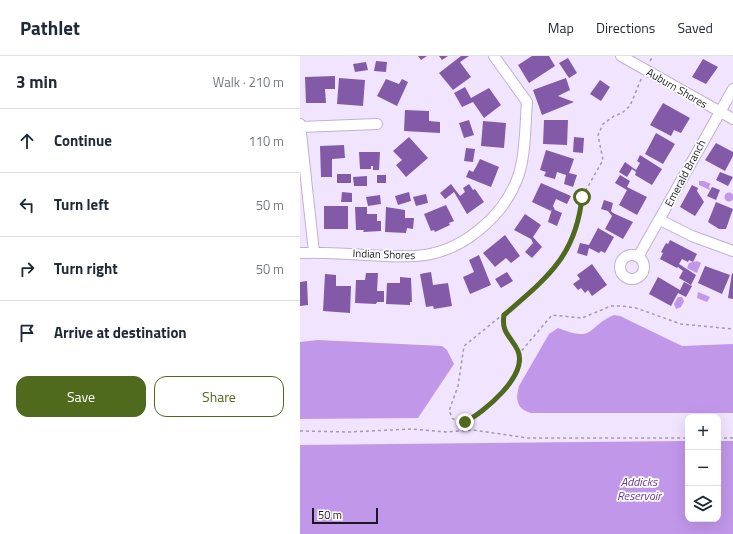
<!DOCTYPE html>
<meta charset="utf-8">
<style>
:root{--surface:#fff;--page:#f6f6f7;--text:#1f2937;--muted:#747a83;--line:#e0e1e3;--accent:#4f6a1c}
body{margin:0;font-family:"Titillium Web",sans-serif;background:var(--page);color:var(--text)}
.controls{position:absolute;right:12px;bottom:12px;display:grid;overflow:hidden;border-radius:8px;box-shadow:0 4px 16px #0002}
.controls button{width:36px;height:36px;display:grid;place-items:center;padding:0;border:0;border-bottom:1px solid var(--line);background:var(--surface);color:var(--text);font:20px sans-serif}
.scale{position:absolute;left:12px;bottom:10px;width:66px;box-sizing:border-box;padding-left:4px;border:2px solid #1b1621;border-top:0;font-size:11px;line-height:14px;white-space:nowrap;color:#1b1621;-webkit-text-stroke:3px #fff;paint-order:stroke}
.stop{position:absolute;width:12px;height:12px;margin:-9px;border:3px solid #4f6a1c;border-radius:50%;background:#fff}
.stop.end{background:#4f6a1c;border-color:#fff;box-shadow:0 1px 4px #0008}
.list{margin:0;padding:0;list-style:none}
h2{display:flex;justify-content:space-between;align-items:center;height:52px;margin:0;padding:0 16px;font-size:17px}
h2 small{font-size:13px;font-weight:400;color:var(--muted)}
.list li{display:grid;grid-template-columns:26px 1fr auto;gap:12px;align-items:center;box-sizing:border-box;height:64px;padding:0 16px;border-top:1px solid var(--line)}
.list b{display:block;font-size:15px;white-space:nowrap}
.list em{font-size:13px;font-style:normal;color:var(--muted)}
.actions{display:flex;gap:8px;padding:12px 16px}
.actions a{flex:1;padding:9px 0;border:1px solid var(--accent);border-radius:12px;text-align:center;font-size:14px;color:var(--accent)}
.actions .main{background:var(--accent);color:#fff}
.icon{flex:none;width:22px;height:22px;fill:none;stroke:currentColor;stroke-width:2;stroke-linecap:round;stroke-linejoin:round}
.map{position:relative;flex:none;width:433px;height:478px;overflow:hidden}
header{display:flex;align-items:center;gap:24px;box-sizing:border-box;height:56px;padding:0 20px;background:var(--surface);border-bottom:1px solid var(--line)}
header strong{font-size:19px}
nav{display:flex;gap:22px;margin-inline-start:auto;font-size:14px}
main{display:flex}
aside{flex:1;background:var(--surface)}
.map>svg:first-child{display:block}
</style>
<header>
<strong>Pathlet</strong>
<nav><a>Map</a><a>Directions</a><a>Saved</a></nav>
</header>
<main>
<aside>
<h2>3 min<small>Walk · 210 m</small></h2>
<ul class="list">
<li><svg class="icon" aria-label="ahead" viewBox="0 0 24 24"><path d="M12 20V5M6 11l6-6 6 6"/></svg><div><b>Continue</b></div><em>110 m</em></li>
<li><svg class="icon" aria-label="left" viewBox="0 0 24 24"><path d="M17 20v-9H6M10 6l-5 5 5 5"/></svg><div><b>Turn left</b></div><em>50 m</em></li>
<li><svg class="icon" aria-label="right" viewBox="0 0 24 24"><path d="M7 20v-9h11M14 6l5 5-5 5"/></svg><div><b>Turn right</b></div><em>50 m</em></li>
<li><svg class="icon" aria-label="arrive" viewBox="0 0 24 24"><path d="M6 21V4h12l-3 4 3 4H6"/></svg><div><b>Arrive at destination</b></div></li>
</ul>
<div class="actions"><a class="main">Save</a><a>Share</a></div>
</aside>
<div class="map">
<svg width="433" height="478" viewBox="0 0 433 478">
<rect width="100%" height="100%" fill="#f1e4ff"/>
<!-- water -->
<path fill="#c197ea" d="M399 125H404L411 128 409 130 410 134 399 129Z
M424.5 141a4.5 4.5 0 1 1 9 0a4.5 4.5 0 1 1-9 0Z
M397 205 401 207 397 217 387 212 389 207Z
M398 236 410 241 407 246 397 242Z
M378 241H382L384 245 381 251 376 253 374 248Z
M314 259 320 260 382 290 433 288V357H231C217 353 215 344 219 330L249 278 258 272C296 287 286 271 314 259Z
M18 284 142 290 147 294 154 308 118 362 0 363V286Z
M388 385V463H418V385H433V478H0V389Z"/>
<!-- building -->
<path fill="#825aa8" d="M118 0H127L121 4Z
M139 0H148L142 4Z
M161 0H169L160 6 171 21 153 34 139 17Z
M232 0H249L255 10 229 27 218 9Z
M268 2 277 17 269 22 259 7Z
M403 3 418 11 406 28 392 21Z
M76 5 87 6 86 16 74 15Z
M66 6 68 14 55 16 53 8Z
M35 20V33H25L26 47H6L5 21Z
M39 22 65 24 63 50 37 48Z
M266 22 270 34 258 40 274 46 242 59 233 34Z
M86 23 99 28 102 23 108 26 97 50 77 40Z
M300 24 310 31 301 45 290 38Z
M165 31 171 42 189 32 201 49 184 62 173 46 162 51 154 37Z
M363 47 390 62 381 77 374 74 371 80 350 69Z
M105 54 129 55V65L140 66V77L104 75Z
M169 64 174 79 164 82 159 67Z
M244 64H268L267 89 243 88Z
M183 65 206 67 204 92 181 90Z
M356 77 375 88 363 108 345 98Z
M109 81 128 102 106 121 96 109 102 104 93 95Z
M274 81 284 82 283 97 273 96Z
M416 87 433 96V100L425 115 405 104Z
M44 89 45 102 32 103V121H21L20 90Z
M166 92 175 93 173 106 164 105Z
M246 94 274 103 269 117 277 119 273 131 264 128 266 119 257 116 255 123 244 120 246 116 240 114Z
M59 96H80L79 114H73V110H71V113H60Z
M340 99 362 113 352 129 335 119 336 116 332 113 327 121 319 116 325 106 336 114 340 107 337 105Z
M180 103 199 111 191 131 166 121 169 114 173 116 176 111Z
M420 116 433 121 428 130 416 124Z
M37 118H51V127H37Z
M77 119H86V127H77Z
M320 119 330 125 327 131 347 141 337 159 319 149 327 134 315 127Z
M67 120V130H54L53 121Z
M241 127 271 140 267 148 256 143 253 150 255 154 262 157 257 170 248 166 252 153 251 155 232 146Z
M151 128 160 140 165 136 163 132 169 128 173 134 175 133 184 146 167 158 154 136 145 143 140 137Z
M392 129 398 132 397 135 404 146 395 160 380 151Z
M412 131 420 134 416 144 407 140Z
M42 136 52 137V146H41Z
M109 136 111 145 98 149 95 140Z
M126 138 128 147 116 150 113 141Z
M80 139 81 148 68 150 66 141Z
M304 144 313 147 311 155 313 157 333 166 323 183 305 173 312 160 308 155 301 153Z
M416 146 433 153 426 173H419L408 166Z
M146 149 154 165 149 167 150 169 135 176 134 174 131 175 124 158Z
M24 150H48V173H24Z
M55 151H67V158H77V165H81V175L63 176 64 174H56Z
M86 151 105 154V162H114L113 173 107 172 106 177 85 176Z
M225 158 241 169 233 181 242 191 232 202 225 196 233 187 231 183 214 174Z
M298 172 314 181 305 197 301 195 299 197 289 192 287 200 277 197 280 187 289 189Z
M205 179 220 200 211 207 206 202 195 211 183 197Z
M370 184 397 198 393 206 389 204 388 206 382 203 379 208 396 219 391 229 379 222 383 215 378 211 377 212 360 203 363 197 361 196 366 187 368 188Z
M179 199 191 229 170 238 163 221 174 216 169 204Z
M292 208 307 229 292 240 288 234 285 237 281 232 278 234 273 228 280 223 277 219Z
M405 210 430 219 422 238 398 227Z
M131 216 133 229 148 227 152 250 134 253 133 250 126 251 120 218Z
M207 216 213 225 201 232 195 223Z
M66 217H78L77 235H84V246H77L76 248 55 247 56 224H65Z
M432 217 433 218V243L428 242Z
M25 218 36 219V230H51L50 257 23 255Z
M100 221 111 222 112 246H110V249L86 248 87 227H100Z
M358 221 380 234 384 226 392 230 386 241 378 237 371 250 349 238Z
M7 225 8 249 0 250V226Z"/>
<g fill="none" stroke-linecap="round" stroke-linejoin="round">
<!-- minor casing -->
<g stroke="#c0b1d1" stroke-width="12">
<path id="minor" d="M321 0 433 63
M0 68 14 196
M0 71 77 68
M360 164 392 180 433 195
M0 197C38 195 77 202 115 200 161 198 205 160 219 118 226 95 225 69 227 46L194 0
M320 211a12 12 0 1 1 24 0a12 12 0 1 1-24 0Z
M338 201 433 33"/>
</g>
<!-- path -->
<path stroke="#a399ae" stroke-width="1.5" stroke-dasharray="3 3" stroke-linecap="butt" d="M350 5 353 0
M204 259C201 277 211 280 217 295 228 320 184 356 165 366L153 363 149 355 158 330 164 290 233 234 254 213 269 191 278 170 282 141 303 104 298 79 303 68 314 60 322 57 330 50 342 21
M218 299 252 259 282 262 311 250H322L336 252 381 268 433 273
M0 375 49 376 112 373 147 376 173 374 228 382H388
M418 382H433"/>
<!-- minor -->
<use href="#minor" stroke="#fff" stroke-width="10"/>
</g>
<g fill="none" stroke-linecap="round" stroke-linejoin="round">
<!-- route -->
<path stroke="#4f6a1c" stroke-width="5" d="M165 366C184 356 228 320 218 295 211 280 201 277 204 259 247 222 276 200 282 141"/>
</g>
<g text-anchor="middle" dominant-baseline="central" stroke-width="3.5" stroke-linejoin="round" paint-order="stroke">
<!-- street labels -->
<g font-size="11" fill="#1b1621" stroke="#fff">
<text transform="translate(377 32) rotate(30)">Auburn Shores</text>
<text transform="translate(385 117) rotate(-62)">Emerald Branch</text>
<text transform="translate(84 198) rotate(2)">Indian Shores</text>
</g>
<!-- water labels -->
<g font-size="12" font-style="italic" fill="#6c3797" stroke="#fff">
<text x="339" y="425">Addicks<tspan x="339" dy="14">Reservoir</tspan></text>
</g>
</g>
</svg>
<div class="controls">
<button>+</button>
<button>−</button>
<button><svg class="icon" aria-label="layers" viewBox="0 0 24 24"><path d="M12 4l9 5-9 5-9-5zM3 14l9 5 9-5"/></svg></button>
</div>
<div class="scale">50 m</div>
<div class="stop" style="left:282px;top:141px"></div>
<div class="stop end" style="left:165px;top:366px"></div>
</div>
</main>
